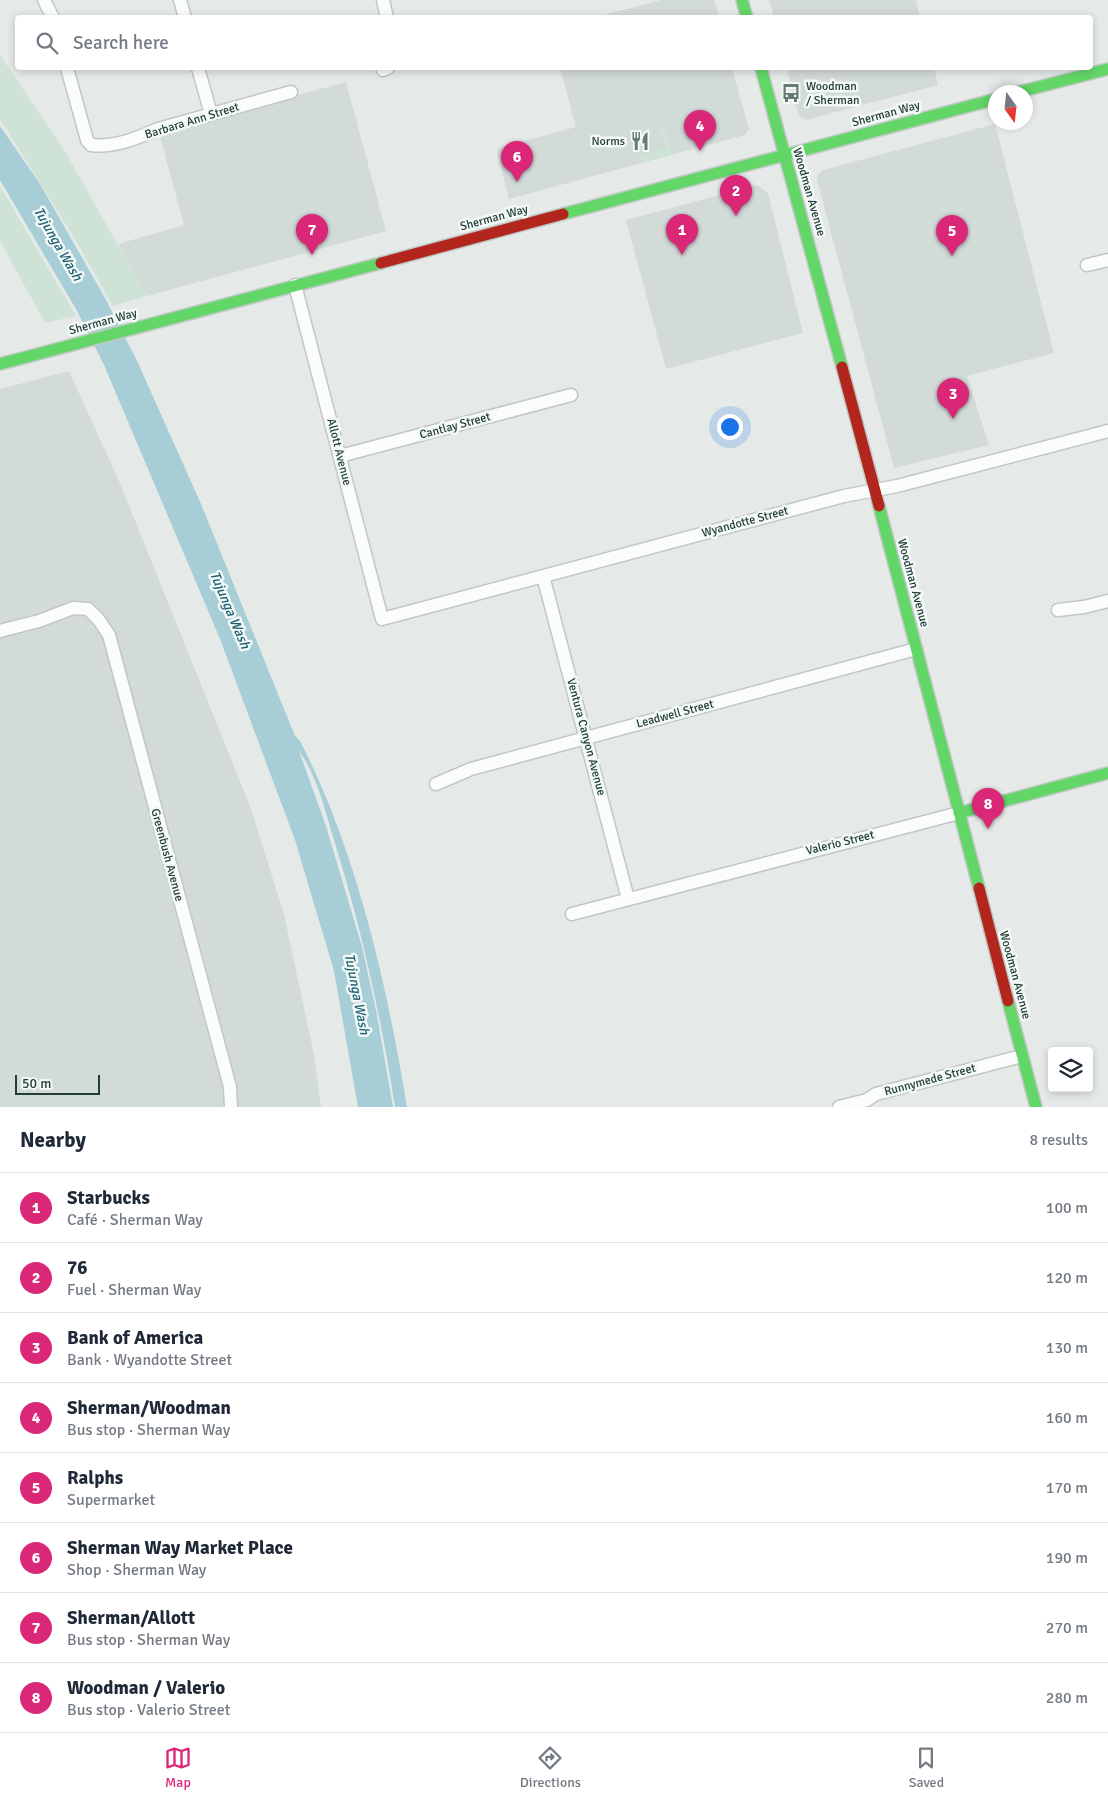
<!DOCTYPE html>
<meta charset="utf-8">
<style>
:root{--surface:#fff;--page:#f6f6f7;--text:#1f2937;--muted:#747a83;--line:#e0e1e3;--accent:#db2777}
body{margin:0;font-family:Signika,sans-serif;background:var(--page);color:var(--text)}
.controls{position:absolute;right:15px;bottom:15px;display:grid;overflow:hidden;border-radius:5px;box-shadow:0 2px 8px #0003}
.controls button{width:45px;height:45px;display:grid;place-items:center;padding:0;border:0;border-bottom:1px solid var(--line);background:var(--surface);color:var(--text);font:25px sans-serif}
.compass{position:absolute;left:988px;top:85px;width:45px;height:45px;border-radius:50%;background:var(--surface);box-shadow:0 2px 8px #0003;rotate:165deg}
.scale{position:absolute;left:15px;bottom:12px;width:85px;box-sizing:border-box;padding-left:5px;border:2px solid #233d38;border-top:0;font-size:14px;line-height:18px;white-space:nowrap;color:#233d38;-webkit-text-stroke:4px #f3f9f6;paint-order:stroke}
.you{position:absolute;left:729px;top:426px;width:18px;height:18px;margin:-12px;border:4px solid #fff;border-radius:50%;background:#1a73e8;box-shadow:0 0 0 8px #1a73e833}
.badge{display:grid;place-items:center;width:32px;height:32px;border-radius:50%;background:var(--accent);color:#fff;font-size:16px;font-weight:700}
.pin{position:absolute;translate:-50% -41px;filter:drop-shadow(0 1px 2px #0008)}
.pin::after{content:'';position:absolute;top:26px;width:18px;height:15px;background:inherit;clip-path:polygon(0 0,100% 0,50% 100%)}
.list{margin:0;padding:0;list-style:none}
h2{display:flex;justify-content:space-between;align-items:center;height:65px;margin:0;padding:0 20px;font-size:21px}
h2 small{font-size:16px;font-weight:400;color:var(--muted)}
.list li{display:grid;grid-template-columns:32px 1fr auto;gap:15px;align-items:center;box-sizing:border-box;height:70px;padding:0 20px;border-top:1px solid var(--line)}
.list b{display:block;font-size:19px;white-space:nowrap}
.list p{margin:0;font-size:16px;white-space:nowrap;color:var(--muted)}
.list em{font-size:16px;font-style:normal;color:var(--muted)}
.icon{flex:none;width:28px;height:28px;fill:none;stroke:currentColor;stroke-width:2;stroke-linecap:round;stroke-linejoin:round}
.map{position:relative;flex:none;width:1108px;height:1107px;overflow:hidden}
.search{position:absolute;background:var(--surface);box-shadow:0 2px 8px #0003;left:15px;right:15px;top:15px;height:55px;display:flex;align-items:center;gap:12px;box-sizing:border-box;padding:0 18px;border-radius:5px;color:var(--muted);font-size:19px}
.sheet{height:625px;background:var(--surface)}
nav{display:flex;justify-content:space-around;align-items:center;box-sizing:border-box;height:70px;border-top:1px solid var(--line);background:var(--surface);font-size:14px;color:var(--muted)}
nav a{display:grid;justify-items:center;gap:2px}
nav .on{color:var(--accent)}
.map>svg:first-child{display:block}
</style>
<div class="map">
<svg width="1108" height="1107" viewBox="0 0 1108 1107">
<rect width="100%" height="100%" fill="#e5eae8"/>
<!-- built -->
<path fill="#d3dbd8" d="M661 0H714L719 17H596Z
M769 0H916L920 17H774Z
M560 68H732L749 129 745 135 509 199 497 152 498 148 576 127Z
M787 68H934L938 85 806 120 799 116Z
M346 82 386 231 147 296 118 244 184 225 159 133Z
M995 124 1054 353 967 376 989 445 894 468 817 180 818 174 823 170Z
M757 185 768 193 803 333 666 369 626 220Z
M69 371 119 481 250 806 284 914 314 1055 321 1107H0V389Z"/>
<!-- green -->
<path fill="#cee3d6" d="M0 55 63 148 147 296 113 306 73 236 0 119Z
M664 124 672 153 671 155 642 163 640 158H637V156L667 148 659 125Z
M0 186 76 316 45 323 0 241Z"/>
<!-- water -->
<path fill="#a7cdd6" d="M0 126 40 184 105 298 138 363 201 504 295 736 300 741C357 852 387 985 407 1107H395C381 1016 361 927 334 840 325 811 317 775 299 751L326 826 362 947 376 1010 393 1107H358L334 971 295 840 220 639 104 365 76 309 0 180Z"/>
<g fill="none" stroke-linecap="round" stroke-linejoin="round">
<!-- street casing -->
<g stroke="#c2c7c5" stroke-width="15">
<path id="street" d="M44 0 53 18
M180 0 185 18
M383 0 387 18
M67 68 87 140 91 145C113 148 138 138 158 129L291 92
M198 68 211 114
M383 70 388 68
M1087 265 1108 260
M295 285 382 619 844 496 897 486 1108 431
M340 456 571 395
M543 576 628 899
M1058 610 1084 607 1108 601
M0 631 39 621 73 608 88 609 99 620 109 635 230 1087 231 1107
M436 784 471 769 916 649
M572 914 959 813
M839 1107 867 1100 876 1094 1022 1056"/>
</g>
<!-- fast casing -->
<g stroke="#c0c8c5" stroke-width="14">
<path id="fast" d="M742 0 747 18
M761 68 842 367
M1019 92 1108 69
M563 214 996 99
M0 364 381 263
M879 506 979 888
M959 813 1108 773
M1008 1001 1036 1107"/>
</g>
<!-- jam casing -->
<g stroke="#c0c8c5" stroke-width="14">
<path id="jam" d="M381 263 563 214
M842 367 879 506
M979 888 1008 1001"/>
</g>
<!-- street -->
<use href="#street" stroke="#fbfcfc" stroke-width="12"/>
<!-- fast -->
<use href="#fast" stroke="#63d668" stroke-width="11"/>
<!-- jam -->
<use href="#jam" stroke="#b3261e" stroke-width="11"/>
</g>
<!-- icons -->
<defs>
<g id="bus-bare" transform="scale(1.5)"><path d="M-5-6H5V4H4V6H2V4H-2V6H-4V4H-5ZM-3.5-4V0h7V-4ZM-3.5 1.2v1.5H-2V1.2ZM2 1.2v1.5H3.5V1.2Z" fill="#677a76" stroke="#f3f9f6" stroke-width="2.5" paint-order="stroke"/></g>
<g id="restaurant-bare" transform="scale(1.5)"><path d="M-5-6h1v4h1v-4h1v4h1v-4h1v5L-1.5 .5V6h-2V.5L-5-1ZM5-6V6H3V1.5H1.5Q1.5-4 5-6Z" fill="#677a76" stroke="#f3f9f6" stroke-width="2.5" paint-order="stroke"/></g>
</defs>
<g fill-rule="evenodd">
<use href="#bus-bare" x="791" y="93"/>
<use href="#restaurant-bare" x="640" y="141"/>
</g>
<g text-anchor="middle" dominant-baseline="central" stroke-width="5" stroke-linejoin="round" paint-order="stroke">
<!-- poi labels -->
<g font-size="12" fill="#233d38" stroke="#f3f9f6" text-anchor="start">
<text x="806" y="86">Woodman<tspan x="806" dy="14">/ Sherman</tspan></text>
<text x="625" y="141" text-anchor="end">Norms</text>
</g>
<!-- street labels -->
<g font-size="12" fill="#233d38" stroke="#f3f9f6">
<text transform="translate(886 114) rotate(-15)">Sherman Way</text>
<text transform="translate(192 121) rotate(-17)">Barbara Ann Street</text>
<text transform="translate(809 192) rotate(74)">Woodman Avenue</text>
<text transform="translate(494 218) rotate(-15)">Sherman Way</text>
<text transform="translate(103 322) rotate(-15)">Sherman Way</text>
<text transform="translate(455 426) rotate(-15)">Cantlay Street</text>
<text transform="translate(339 452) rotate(76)">Allott Avenue</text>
<text transform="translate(745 522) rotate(-15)">Wyandotte Street</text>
<text transform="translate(913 583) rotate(75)">Woodman Avenue</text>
<text transform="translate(675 714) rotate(-15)">Leadwell Street</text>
<text transform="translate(586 737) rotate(75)">Ventura Canyon Avenue</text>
<text transform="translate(840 843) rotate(-14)">Valerio Street</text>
<text transform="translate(167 855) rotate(75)">Greenbush Avenue</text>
<text transform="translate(1015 975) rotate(75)">Woodman Avenue</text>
<text transform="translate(930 1080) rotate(-15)">Runnymede Street</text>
</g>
<!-- water labels -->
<g font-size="14" font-style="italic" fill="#1f6277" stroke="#f3f9f6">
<text transform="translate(58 244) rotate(60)">Tujunga Wash</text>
<text transform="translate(230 610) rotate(67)">Tujunga Wash</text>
<text transform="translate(357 994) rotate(79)">Tujunga Wash</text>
</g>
</g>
</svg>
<div class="controls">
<button><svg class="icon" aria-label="layers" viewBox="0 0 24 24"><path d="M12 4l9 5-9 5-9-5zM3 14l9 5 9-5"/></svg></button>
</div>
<svg class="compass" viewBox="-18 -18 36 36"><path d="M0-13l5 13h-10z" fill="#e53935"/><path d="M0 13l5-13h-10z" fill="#747a83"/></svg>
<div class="scale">50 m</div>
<div class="you"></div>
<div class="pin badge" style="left:682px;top:255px">1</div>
<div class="pin badge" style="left:736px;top:216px">2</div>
<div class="pin badge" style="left:953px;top:419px">3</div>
<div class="pin badge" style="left:700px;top:151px">4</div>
<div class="pin badge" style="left:952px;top:256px">5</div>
<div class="pin badge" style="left:517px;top:182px">6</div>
<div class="pin badge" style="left:312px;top:255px">7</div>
<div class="pin badge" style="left:988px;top:829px">8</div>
<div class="search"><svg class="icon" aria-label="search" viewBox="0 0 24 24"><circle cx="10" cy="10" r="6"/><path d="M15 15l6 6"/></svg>Search here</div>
</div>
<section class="sheet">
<h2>Nearby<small>8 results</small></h2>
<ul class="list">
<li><span class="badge">1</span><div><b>Starbucks</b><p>Café · Sherman Way</p></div><em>100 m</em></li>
<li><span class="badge">2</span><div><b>76</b><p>Fuel · Sherman Way</p></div><em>120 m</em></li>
<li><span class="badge">3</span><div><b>Bank of America</b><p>Bank · Wyandotte Street</p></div><em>130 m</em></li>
<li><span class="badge">4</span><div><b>Sherman/Woodman</b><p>Bus stop · Sherman Way</p></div><em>160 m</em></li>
<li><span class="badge">5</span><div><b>Ralphs</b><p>Supermarket</p></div><em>170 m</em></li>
<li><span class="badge">6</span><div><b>Sherman Way Market Place</b><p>Shop · Sherman Way</p></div><em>190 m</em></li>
<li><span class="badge">7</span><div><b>Sherman/Allott</b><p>Bus stop · Sherman Way</p></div><em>270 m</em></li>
<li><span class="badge">8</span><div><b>Woodman / Valerio</b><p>Bus stop · Valerio Street</p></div><em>280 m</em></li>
</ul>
</section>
<nav>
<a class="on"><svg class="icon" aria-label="map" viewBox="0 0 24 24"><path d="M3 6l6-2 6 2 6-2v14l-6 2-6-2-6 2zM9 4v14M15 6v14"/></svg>Map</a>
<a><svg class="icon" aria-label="directions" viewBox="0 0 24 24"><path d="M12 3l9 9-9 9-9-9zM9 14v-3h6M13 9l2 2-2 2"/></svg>Directions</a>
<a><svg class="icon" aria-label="saved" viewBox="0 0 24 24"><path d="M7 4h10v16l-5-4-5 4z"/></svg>Saved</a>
</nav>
